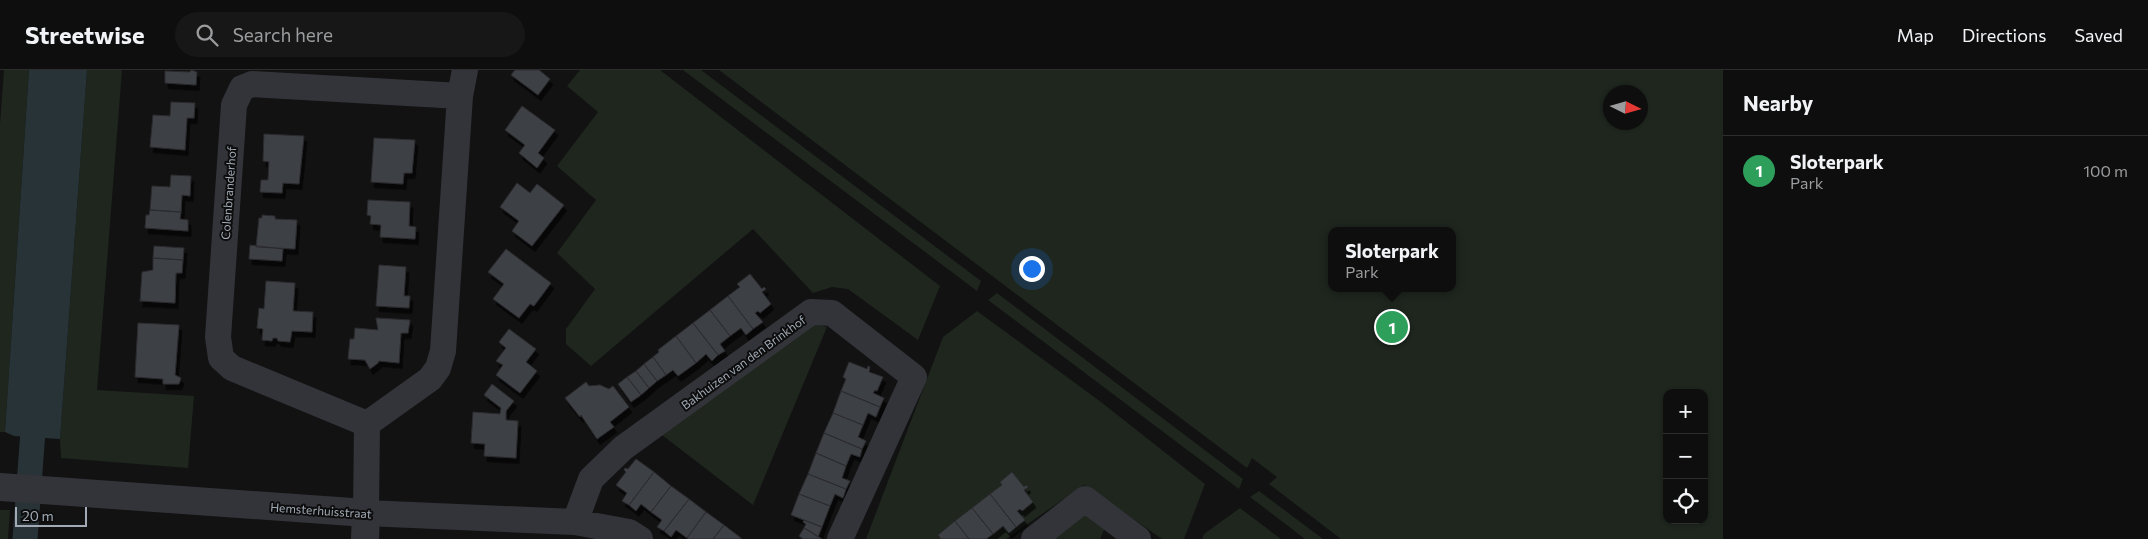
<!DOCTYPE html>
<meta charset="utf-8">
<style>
:root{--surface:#0e0e0e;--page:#171717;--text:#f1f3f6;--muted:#9b9c9e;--line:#2e2e2e;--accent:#fa9223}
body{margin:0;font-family:Commissioner,sans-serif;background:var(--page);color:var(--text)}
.controls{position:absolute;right:15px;bottom:15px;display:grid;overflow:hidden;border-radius:10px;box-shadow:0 1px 4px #0004}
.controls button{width:45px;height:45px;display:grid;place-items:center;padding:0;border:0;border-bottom:1px solid var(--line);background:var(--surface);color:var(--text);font:25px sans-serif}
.compass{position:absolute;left:1603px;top:15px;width:45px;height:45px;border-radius:50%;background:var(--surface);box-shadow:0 1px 4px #0004;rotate:95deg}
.scale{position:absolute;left:15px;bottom:12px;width:72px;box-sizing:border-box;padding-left:5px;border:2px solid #a2abb5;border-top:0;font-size:14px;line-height:18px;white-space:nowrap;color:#a2abb5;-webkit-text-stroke:4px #0d0d0e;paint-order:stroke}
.you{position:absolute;left:1031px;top:198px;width:18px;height:18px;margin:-12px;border:4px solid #fff;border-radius:50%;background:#1a73e8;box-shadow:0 0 0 8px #1a73e833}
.badge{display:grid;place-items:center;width:32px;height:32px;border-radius:50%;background:var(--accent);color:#fff;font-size:16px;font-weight:700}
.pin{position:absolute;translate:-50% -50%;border:2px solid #fff;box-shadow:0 1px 5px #0006}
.popup{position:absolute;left:1328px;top:157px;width:128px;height:65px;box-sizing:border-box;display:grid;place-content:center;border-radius:10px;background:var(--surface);filter:drop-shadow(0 1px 4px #0005);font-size:16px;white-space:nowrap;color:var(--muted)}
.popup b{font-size:19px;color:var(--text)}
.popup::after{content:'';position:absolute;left:50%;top:100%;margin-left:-10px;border:10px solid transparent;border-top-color:var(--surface)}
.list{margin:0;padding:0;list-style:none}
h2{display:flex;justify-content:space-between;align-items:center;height:65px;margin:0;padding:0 20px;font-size:21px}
h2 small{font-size:16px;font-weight:400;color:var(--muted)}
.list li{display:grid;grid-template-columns:32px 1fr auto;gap:15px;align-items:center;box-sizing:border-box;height:70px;padding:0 20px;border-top:1px solid var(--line)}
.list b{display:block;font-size:19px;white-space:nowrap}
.list p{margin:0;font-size:16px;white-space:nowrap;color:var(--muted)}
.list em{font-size:16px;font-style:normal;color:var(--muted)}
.icon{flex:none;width:28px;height:28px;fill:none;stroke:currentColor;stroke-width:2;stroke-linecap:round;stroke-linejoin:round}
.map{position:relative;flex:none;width:1723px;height:469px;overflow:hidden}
header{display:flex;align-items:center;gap:30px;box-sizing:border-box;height:70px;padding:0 25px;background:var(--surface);border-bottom:1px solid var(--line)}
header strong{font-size:24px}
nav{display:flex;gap:28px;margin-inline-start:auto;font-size:18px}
.search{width:350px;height:45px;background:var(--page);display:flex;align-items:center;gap:12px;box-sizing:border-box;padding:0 18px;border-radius:28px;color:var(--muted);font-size:19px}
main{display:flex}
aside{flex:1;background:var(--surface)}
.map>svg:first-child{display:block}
</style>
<header>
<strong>Streetwise</strong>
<div class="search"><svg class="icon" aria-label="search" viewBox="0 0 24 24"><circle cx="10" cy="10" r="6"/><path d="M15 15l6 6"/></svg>Search here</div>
<nav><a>Map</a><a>Directions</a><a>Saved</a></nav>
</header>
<main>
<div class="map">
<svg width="1723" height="469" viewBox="0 0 1723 469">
<defs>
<filter id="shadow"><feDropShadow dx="3" dy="5.5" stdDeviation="0" flood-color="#0009"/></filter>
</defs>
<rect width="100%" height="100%" fill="#121213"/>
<!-- green -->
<path fill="#1e261e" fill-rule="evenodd" d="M4 0H29L5 362H0V54Z
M87 0H122L97 320 194 326 188 398 61 388 60 369Z
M580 0H660L940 216 918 270 848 219 832 217 813 223 753 159 591 296 566 274V259L595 219 557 183 596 130 557 96 598 42 567 16Z
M683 0H701L981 211 977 221Z
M719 0H1723V469H1341L1269 414 1277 407 1252 388 1247 398ZM1610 22H1640V52H1610ZM1332 161H1452V218H1332ZM1667 323H1704V450H1667Z
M997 223 1243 409 1239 419 988 230Z
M977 241 1101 332 1205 414 1184 469H1162L1084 415 1006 469H866L943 267Z
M814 254 827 257 753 435 662 365Z
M1259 421 1323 469H1305L1250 427Z
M1088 436 1107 453 1100 469H1043Z
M1240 438 1281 469H1202L1204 464Z
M0 440H10L8 469H0Z"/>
<!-- water -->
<path fill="#283338" d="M29 0H87L60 369 14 366 5 362Z"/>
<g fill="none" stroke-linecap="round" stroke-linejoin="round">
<!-- canal -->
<path stroke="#283338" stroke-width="25" d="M25 469 35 334"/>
</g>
<!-- building -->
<path fill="#3e4044" stroke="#2c2c30" filter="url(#shadow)" d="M191 0 197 2 196 15 165 13V1L190 2Z
M515 0H539L550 9 538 25 511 5Z
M171 32 195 33 194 48H187L185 80 150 77 153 45 170 46Z
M522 36 555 60 538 83 544 88 537 98 519 83 525 75 505 60Z
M264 64 304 66 299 114 283 113 282 123 260 122 261 110H268L269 92 263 91Z
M374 68 415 70 412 103H404L403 114 371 112Z
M171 105 191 106 190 126 182 125 181 142 150 140 152 116 170 117Z
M517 113 530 123 537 114 564 135 532 176 512 161 519 151 500 137Z
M368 130 410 132 409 156 416 157 415 169 380 167 381 155 370 154 371 146 367 145Z
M150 140 181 142 180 149 188 150V161L145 158 146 145H149Z
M262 145 275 146V149L297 150 295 179 256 177 259 148H262Z
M250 175 283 179 282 191 249 189Z
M154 176 184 178 183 190 153 188Z
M506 179 551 213 534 236 530 234 519 248 493 229 504 214 488 202Z
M153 188 183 190 182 203H176L175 233 141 231 140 232 142 202 153 200Z
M379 195 406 197 404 226H410L409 238 376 236Z
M750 204 762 219 764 217 766 219 762 222 771 234 760 243 758 241 755 243 763 252 753 259 728 226 740 217 737 214Z
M266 211 295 213 293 241 313 242 312 262 292 261 290 272 278 271 277 268H273L272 271 262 270 263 259 257 258 259 238 264 239Z
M728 226 753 259 746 265 741 258 730 266 710 240Z
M710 240 730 266 720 274 725 281 718 285 693 253Z
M376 248 410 250 408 263H401L399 293 379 291 378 293 370 299 365 290 348 289 350 269H354L355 258 378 260Z
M138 253 179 255 175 305 181 308 179 314H163V309L135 307Z
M693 253 718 285 712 291 706 284 696 293 676 266Z
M509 259 536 279 526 292 537 301 520 323 496 305 503 295 496 291 506 278 499 272Z
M676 266 696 293 678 306 673 300 666 305 653 287 659 282 658 280Z
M653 287 666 305 657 311 644 294Z
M849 292 867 299 868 296 870 297 869 302 883 307 877 321 875 320 873 323 884 328 880 337 841 321 846 309 843 307Z
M644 294 657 311 649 318 636 301Z
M636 301 649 318 641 325 627 307Z
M627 307 641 325 631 332 618 314Z
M586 312 589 316 600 315 609 319 613 316 629 337 610 352 614 357 597 369 581 345 580 347 565 328Z
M492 314 514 331 506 341V350L518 351 516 388 484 386 485 374 471 373 473 342 500 344 501 338 484 325Z
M841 321 880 337 876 347 868 343 863 355 833 343Z
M833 343 863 355 858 367 866 371 862 379 824 363Z
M824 363 862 379 860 387 851 384 846 396 816 383Z
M816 383 846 396 842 408 850 411 846 419 808 404Z
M636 389 654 402 629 435 622 431 627 423 616 415 626 402 624 400 625 398 628 399Z
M654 402 671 416 651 442 641 434 636 441 629 435Z
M1012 402 1024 417 1026 415 1028 417 1024 420 1033 432 1022 441 1020 439 1017 441 1025 450 1016 457 990 424 1002 415 1000 412Z
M808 404 846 419 843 428 835 424 830 436 799 424Z
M671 416 689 429 664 461 657 457 662 450 651 442Z
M799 424 830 436 822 457 791 445Z
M990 424 1016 457 1009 463 1003 456 993 464 972 438Z
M689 429 706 442 687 468 676 460 671 467 664 461Z
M972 438 993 464 986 469H969L955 451Z
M706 442 724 455 713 469H688L687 468Z
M804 450 822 457 818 467 804 458 806 454 803 452Z
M955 451 969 469H941L938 465Z
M724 455 741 468V469H713Z
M804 458 810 461 822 469H803L799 466Z"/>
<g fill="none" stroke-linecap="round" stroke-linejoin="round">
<!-- minor -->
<path stroke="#333439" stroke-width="26" d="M367 354 232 298 221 288 218 267 234 35 242 18 252 14 460 26
M367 354 430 309 438 298 443 281 460 26 465 0
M367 354 366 443 575 452 629 462 640 469
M575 452 591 409 623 378 811 242 832 243 914 307 840 469
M1034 469 1085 429 1138 469"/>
<!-- tertiary -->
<path stroke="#333439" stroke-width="28" d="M0 417 366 443 365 469"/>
</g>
<g text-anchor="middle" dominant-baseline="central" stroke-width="4" stroke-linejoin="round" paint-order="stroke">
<!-- street labels -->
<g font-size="12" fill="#a2abb5" stroke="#0d0d0e">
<text transform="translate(228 123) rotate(-86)">Colenbranderhof</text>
<text transform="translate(743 292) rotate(-36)">Bakhuizen van den Brinkhof</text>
<text transform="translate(321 440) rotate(4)">Hemsterhuisstraat</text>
</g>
</g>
</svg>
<div class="controls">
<button>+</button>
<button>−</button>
<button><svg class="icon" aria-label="locate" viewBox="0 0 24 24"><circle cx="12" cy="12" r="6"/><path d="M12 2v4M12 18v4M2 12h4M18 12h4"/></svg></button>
</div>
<svg class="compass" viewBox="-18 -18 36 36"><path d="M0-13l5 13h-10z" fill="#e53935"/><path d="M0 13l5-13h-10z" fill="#9b9c9e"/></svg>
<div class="scale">20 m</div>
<div class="you"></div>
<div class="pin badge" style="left:1392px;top:257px;background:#2e9e5b">1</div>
<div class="popup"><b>Sloterpark</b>Park</div>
</div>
<aside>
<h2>Nearby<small></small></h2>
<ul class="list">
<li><span class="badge" style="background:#2e9e5b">1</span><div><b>Sloterpark</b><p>Park</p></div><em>100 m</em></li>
</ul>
</aside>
</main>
